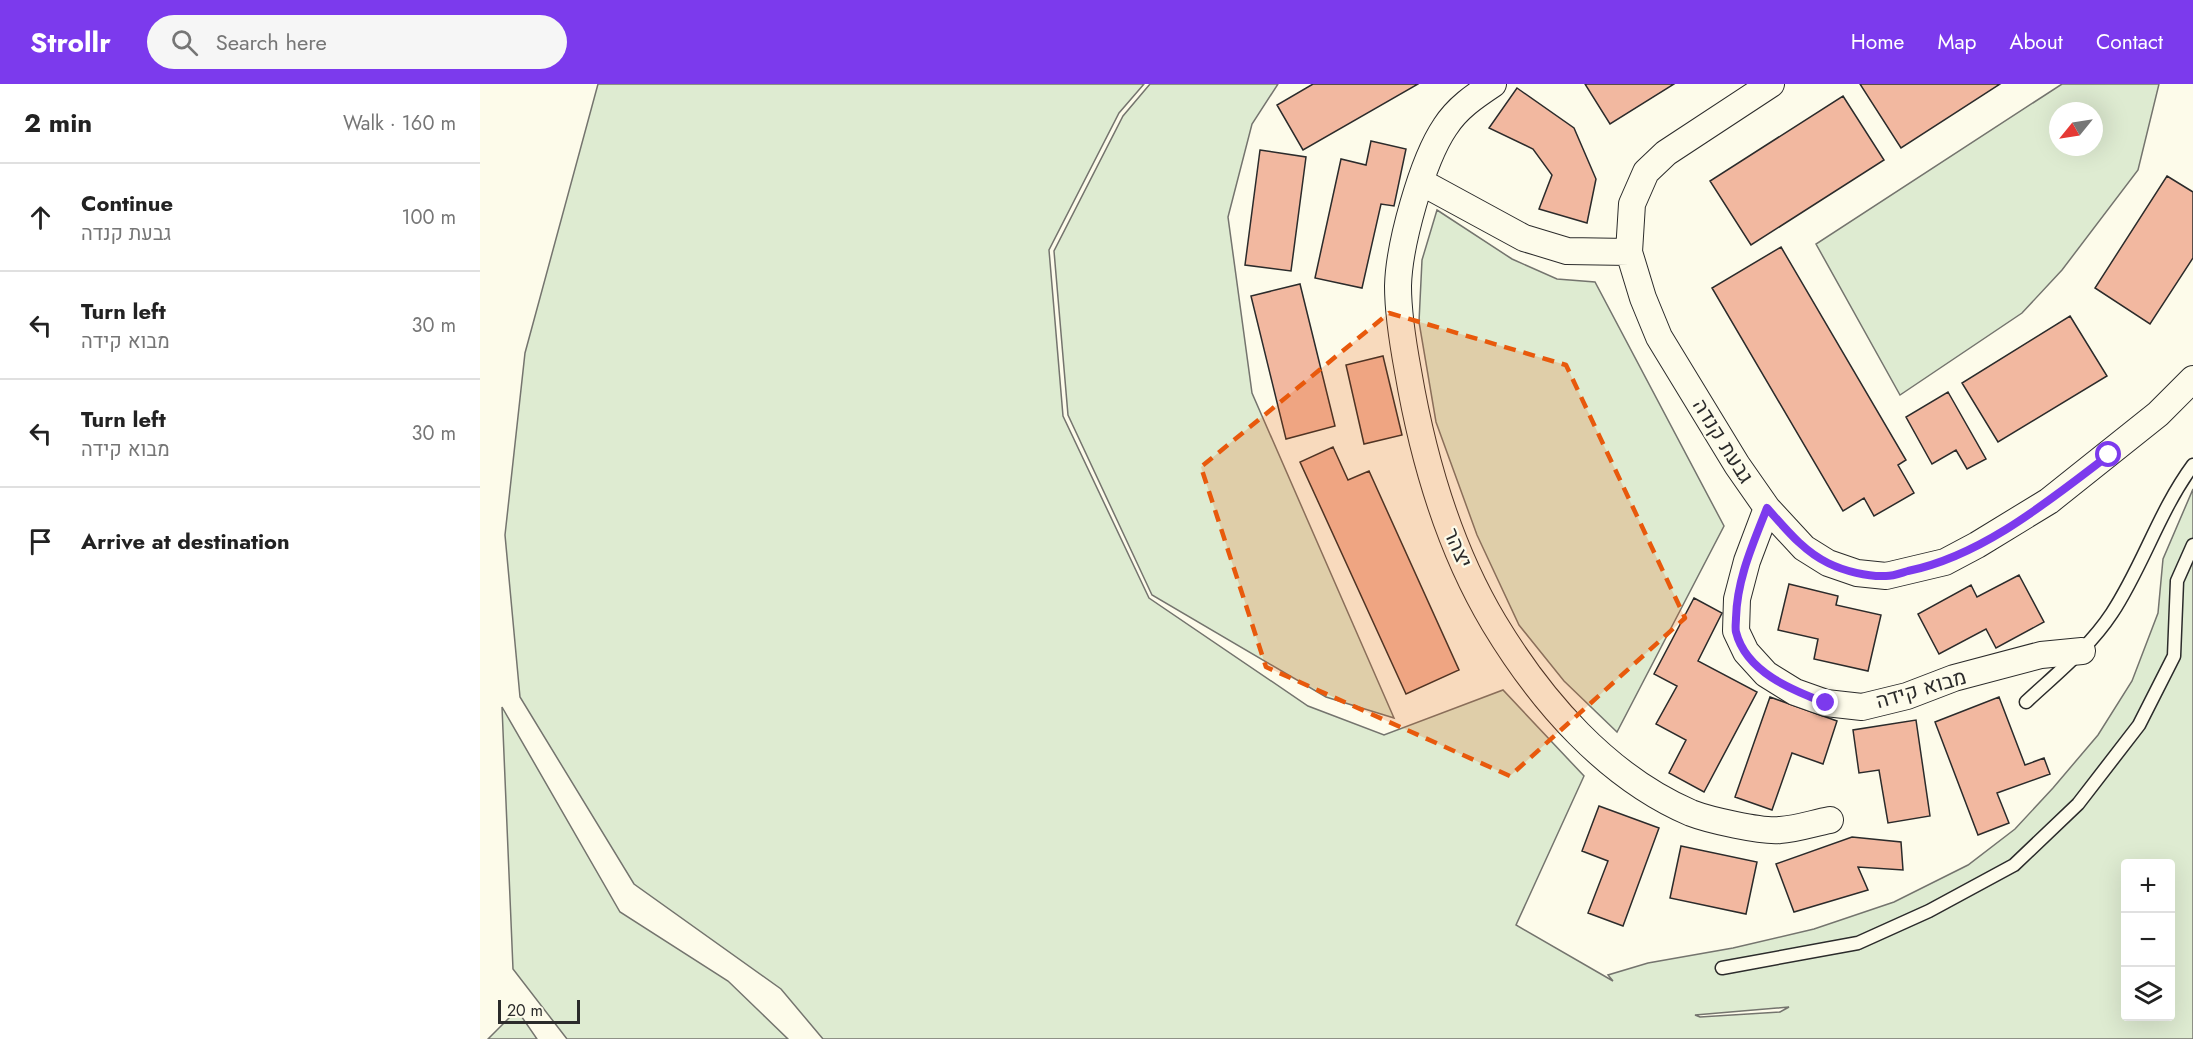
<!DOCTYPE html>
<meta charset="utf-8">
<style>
:root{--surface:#fff;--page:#f6f6f6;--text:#222;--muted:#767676;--line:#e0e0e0;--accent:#7c3aed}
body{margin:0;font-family:Jost,Heebo,sans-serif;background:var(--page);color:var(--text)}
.controls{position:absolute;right:18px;bottom:18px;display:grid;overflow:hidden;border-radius:6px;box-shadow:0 6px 24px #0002}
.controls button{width:54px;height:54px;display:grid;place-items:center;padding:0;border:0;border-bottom:2px solid var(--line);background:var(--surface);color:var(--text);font:30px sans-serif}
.compass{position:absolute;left:1569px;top:18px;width:54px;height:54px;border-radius:50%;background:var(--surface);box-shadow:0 6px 24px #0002;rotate:240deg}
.scale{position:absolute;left:18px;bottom:15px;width:82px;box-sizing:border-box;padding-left:6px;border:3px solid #2b2b2b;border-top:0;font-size:16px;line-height:21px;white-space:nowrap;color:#2b2b2b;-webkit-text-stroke:4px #fdfbea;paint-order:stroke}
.stop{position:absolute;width:18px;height:18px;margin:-14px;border:4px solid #7c3aed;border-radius:50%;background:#fff}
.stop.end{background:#7c3aed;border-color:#fff;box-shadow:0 2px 6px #0008}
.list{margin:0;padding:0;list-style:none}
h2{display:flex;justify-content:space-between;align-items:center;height:78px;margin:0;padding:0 24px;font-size:26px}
h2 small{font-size:20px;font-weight:400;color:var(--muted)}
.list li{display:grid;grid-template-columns:39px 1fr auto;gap:18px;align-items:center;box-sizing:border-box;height:108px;padding:0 24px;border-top:2px solid var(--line)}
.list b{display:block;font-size:22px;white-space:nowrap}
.list p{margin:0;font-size:20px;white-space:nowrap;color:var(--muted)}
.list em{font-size:20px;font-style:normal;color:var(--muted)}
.icon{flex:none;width:33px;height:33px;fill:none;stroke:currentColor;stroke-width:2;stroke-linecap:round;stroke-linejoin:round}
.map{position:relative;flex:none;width:1713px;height:955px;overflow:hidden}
header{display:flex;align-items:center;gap:36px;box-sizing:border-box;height:84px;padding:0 30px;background:var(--accent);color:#fff}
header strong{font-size:28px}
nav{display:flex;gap:33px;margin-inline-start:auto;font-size:21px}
.search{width:420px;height:54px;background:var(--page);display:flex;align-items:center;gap:15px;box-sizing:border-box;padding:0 21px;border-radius:33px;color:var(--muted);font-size:22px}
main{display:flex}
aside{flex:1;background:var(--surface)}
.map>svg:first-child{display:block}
</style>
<header>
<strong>Strollr</strong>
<div class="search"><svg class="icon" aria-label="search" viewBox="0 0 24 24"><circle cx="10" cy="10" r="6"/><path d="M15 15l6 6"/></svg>Search here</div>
<nav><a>Home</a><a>Map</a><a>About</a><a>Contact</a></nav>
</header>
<main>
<aside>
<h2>2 min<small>Walk · 160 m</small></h2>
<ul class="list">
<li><svg class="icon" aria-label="ahead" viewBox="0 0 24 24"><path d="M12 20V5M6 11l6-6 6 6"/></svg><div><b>Continue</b><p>גבעת קנדה</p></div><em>100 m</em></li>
<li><svg class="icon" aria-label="left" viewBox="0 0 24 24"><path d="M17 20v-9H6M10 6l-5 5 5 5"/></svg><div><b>Turn left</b><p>מבוא קידה</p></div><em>30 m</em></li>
<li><svg class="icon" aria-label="left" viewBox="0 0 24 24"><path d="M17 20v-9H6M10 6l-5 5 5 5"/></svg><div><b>Turn left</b><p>מבוא קידה</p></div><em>30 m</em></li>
<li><svg class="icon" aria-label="arrive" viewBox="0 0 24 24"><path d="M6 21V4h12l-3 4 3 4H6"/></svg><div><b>Arrive at destination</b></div></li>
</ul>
</aside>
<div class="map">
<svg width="1713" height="955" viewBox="0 0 1713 955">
<rect width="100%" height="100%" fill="#fdfbea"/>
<!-- green -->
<path fill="#deebd1" stroke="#74746e" stroke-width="1.5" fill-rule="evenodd" d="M118 0H664L639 29 569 166 583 332 669 514 828 622 904 651 1023 606 1104 692 1036 841 1133 897 1128 891 1168 879 1253 864 1334 845 1414 818 1488 781 1535 745 1573 704 1618 651 1652 597 1678 529 1683 475 1713 405V955H343L301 905 154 800 40 613 25 451 45 269ZM1646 780H1690V932H1646ZM1309 923 1300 928 1220 933 1215 931Z
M670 0H798L772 40 748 133 772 309 914 634 846 613 672 511 588 331 574 167 643 32Z
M1582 0H1679L1658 86 1582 186 1542 229 1420 311 1336 160ZM1578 27H1614V63H1578Z
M957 126 1032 175 1077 195 1115 198 1244 442 1137 648 1084 597 1039 541 997 451 956 338 939 238 942 176Z
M22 623 140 828 248 897 308 955H87L33 885Z
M37 926 57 955H8Z"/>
<!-- building -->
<path fill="#f2b8a0" stroke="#2b2b2b" stroke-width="1.5" d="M833 0H938L823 66 797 21Z
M1105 0H1194L1130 40Z
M1380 0H1520L1421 64Z
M1037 4 1094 44 1116 95 1107 139 1059 125 1072 91 1053 65 1009 44Z
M1363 12 1404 76 1271 161 1230 97Z
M891 57 926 65 914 122 901 120 882 204 835 194 861 75 886 81Z
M780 66 826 73 811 187 765 181Z
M1687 92 1713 108V174L1670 240 1615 204Z
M1301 163 1426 376 1418 381 1434 409 1394 432 1384 414 1363 427 1232 204Z
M820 200 855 342 806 355 771 212Z
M1590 232 1627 292 1518 358 1482 299Z
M903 272 922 351 884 360 866 281Z
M1468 308 1506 375 1487 385 1476 366 1452 380 1426 333Z
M853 363 868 396 889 387 979 586 926 610 820 378Z
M1539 491 1564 538 1516 564 1506 545 1459 570 1438 530 1491 501 1497 513Z
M1309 500 1358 512 1356 521 1401 531 1388 587 1334 575 1338 555 1298 546Z
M1214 514 1242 529 1218 577 1277 608 1224 708 1189 689 1206 656 1176 640 1197 602 1174 590Z
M1290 613 1357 637 1343 680 1312 669 1292 726 1255 713Z
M1519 613 1545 681 1564 674 1570 690 1517 709 1529 739 1498 751 1455 638Z
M1436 636 1450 732 1408 739 1399 686 1379 689 1373 646Z
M1119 722 1179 744 1143 842 1108 829 1128 777 1102 767Z
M1372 753 1421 758 1423 786 1378 783 1388 806 1314 828 1296 780Z
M1201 762 1277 778 1266 830 1190 814Z"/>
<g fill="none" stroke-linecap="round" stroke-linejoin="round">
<!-- lane casing -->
<g stroke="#2b2b2b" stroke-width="15">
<path id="lane" d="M1546 618C1576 590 1609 564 1632 529 1663 482 1679 427 1713 381
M1242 884 1378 859 1449 827 1534 781 1598 720 1659 641 1694 572 1697 497 1713 461"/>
</g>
<!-- street casing -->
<g stroke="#2b2b2b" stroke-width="28">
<path id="street" d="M1013 0C995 12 977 24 965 43 942 77 919 161 918 202 918 231 923 260 928 287 943 375 968 462 1014 539 1061 617 1127 693 1211 729 1229 736 1282 748 1300 746 1317 745 1334 739 1350 736
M1291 0 1186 69 1166 88 1152 120 1149 168 1163 214 1179 253 1257 381 1287 424 1324 464 1348 479 1377 489 1406 492 1465 478 1497 461 1569 417 1678 330 1713 295
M941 98 1044 154 1087 167 1149 168
M1287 424 1267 477 1257 515 1256 547 1266 568 1286 590 1315 608 1346 619 1382 623 1427 612 1474 594 1561 571 1602 567"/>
</g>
<!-- lane -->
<use href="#lane" stroke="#fdfbea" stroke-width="12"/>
<!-- street -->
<use href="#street" stroke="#fdfbea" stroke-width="26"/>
</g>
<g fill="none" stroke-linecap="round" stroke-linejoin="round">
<!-- route -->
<path stroke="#7c3aed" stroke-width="8" d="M1346 619C1312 606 1266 588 1256 548 1255 544 1256 538 1256 534 1257 495 1273 460 1287 424 1305 444 1323 467 1348 479 1364 487 1388 493 1406 492 1413 492 1421 489 1428 487 1502 472 1570 416 1629 371"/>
</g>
<!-- marked area -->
<path fill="#e8590c" fill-opacity="0.2" stroke="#e8590c" stroke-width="4.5" stroke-dasharray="12 8" stroke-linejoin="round" d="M909 229 1086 281 1205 534 1030 692 786 583 721 383Z"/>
<g text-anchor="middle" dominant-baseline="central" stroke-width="4.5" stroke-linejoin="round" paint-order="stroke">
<!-- street labels -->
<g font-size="21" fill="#2b2b2b" stroke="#fdfbea">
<text transform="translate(1243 357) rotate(58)">גבעת קנדה</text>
<text transform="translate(978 464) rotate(66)">יצהר</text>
<text transform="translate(1441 605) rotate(-16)">מבוא קידה</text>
</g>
</g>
</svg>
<div class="controls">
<button>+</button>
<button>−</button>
<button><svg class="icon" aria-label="layers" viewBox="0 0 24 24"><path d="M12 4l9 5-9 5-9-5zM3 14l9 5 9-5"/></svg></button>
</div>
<svg class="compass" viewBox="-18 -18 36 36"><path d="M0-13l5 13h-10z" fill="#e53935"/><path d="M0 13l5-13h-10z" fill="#767676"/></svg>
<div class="scale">20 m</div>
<div class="stop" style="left:1629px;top:371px"></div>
<div class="stop end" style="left:1346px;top:619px"></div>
</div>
</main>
